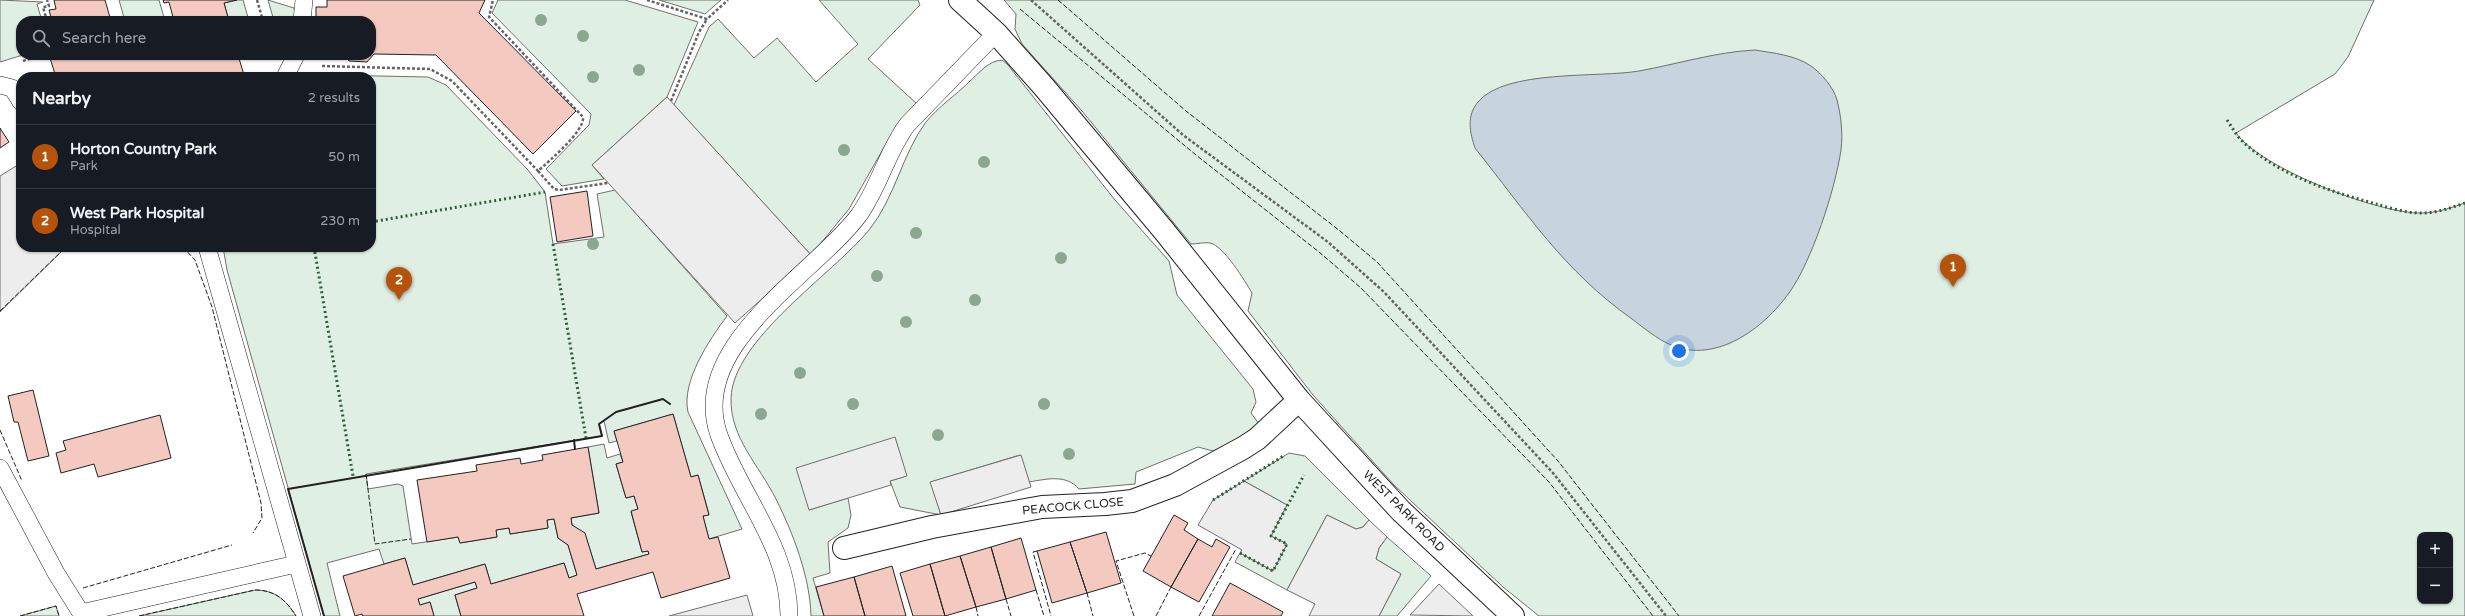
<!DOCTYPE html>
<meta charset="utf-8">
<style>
:root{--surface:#171b24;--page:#242831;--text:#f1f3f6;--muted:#9ea1a6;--line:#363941;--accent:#b45309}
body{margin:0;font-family:"Varela Round",sans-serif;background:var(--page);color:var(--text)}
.controls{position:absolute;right:12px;bottom:12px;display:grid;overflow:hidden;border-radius:8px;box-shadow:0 1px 3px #0004}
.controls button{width:36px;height:36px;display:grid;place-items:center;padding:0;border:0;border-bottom:1px solid var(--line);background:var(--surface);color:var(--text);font:20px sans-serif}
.you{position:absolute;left:1679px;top:351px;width:14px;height:14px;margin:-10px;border:3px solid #fff;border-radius:50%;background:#1a73e8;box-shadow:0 0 0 6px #1a73e833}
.badge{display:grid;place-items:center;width:26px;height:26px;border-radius:50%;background:var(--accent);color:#fff;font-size:13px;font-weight:700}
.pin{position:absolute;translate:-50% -33px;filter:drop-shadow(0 1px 2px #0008)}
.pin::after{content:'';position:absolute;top:21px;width:14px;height:12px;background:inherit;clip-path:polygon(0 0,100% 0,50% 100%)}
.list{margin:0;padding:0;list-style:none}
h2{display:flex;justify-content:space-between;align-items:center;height:52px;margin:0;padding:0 16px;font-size:17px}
h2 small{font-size:13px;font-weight:400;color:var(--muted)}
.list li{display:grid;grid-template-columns:26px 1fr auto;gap:12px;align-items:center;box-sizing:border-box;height:64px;padding:0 16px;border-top:1px solid var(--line)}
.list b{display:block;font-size:15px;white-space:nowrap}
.list p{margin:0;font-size:13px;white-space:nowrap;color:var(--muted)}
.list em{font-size:13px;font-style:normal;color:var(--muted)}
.icon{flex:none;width:22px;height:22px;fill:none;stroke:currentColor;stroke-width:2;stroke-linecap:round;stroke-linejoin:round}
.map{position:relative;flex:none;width:2465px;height:616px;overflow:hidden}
.search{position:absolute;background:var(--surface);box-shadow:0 1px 3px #0004;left:16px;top:16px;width:360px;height:44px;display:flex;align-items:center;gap:10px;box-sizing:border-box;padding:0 14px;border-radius:16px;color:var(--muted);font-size:15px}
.panel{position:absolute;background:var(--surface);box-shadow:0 1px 3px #0004;left:16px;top:72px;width:360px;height:180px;border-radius:16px}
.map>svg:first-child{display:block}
</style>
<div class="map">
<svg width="2465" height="616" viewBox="0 0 2465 616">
<rect width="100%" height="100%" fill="#fff"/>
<!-- green -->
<path fill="#e0efe3" stroke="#6f6f6f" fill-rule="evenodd" d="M0 0 43 2 37 4 42 21H21V55H23L0 62Z
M119 0H159L165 21H125Z
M237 0H243L249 21H229L224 3Z
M268 0 294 8 296 21H274Z
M498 0H625L698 22 667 97 592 165 604 179 562 186 546 169 589 125 591 114 492 13Z
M659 0H721L705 14Z
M819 0H918L920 5 868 59 917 104 887 142 849 209 811 255 674 105 709 27 718 19 754 58 777 38 816 82 858 44Z
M1004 0H2374L2348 57 2335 74 2236 133C2260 168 2379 214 2421 213 2437 213 2450 208 2465 203V616H1539L1503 587 1394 485 1313 395 1248 311 1252 293C1245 281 1223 245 1210 243 1204 242 1197 244 1191 244L1082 111 1022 44 1015 29 1016 14ZM2420 535H2450V601H2420Z
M1002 60 1008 65 1115 200 1169 261 1177 295 1253 389 1256 402 1251 413 1259 424 1230 444 1213 451 1198 447 1136 472 1135 484 1079 489C1066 474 1047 479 1029 482L1020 455 931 482 941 515 900 507 890 481 906 476 895 438 809 510 848 498 851 515 848 528 828 542 830 573 813 578 824 616H811C810 577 793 533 776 499 759 465 730 438 731 398 733 339 833 274 869 230 895 198 902 154 926 122 938 107 956 95 969 82 979 73 988 61 1002 60Z
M329 75 428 77 446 85 528 170 545 192 553 244 604 237 597 194 615 190 727 316C710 339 681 381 688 412L742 529 709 539 703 516 709 514 698 475 691 477 673 414 614 431 617 441 609 443 604 421 599 424 602 436 366 474 368 489 398 484 403 486 412 544 458 537 460 543 497 537 496 530 509 528 510 534 548 528 547 520 554 519 558 538 568 545 577 575 569 578 564 563 491 584 485 564 413 585 405 558 384 564 379 549 327 563 340 616H324L227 270 223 247H371V77H306Z
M604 444 607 458 620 454 623 462 616 464 626 498 634 496 638 509 631 512 642 552 648 551 649 554 596 569 585 534 572 525 571 518 599 513 588 447Z
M1289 453 1305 456 1369 520 1363 527 1356 529 1327 515 1287 590 1235 562 1240 553 1273 571 1287 544 1271 536 1287 505 1244 481Z
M1387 537 1431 576 1397 616H1379L1401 574 1376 559 1379 548Z
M475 582 477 588 455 595 461 616H434L430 602 420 605 418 599Z
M255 590C275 590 286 600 296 616H139Z
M56 606 59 616H20Z"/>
<!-- parking -->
<path fill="#ededed" stroke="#6f6f6f" d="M667 97 811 255 735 323 592 165Z
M21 163V247H66L0 312V176Z
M895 437 907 476 890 481 891 485 809 510 796 468Z
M1021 455 1031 487 941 515 930 482Z
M1244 481 1287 505 1271 536 1287 544 1273 571 1240 553 1242 550 1198 525 1213 500Z
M1327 515 1356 529 1363 527 1369 520 1387 537 1379 548 1376 559 1401 574 1379 616H1309L1315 604 1287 590Z
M1439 584 1473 616 1410 615Z
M747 595 753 616H669Z"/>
<!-- water -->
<path fill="#c7d3dd" stroke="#6f6f6f" d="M1755 50C1773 53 1795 55 1811 66 1821 73 1834 88 1837 100 1841 115 1843 134 1841 150 1835 190 1812 261 1789 293 1763 329 1716 364 1671 345 1657 339 1644 328 1632 319 1564 271 1526 212 1475 148 1470 133 1466 116 1478 102 1505 69 1599 78 1639 71 1678 64 1715 52 1755 50Z"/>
<!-- building -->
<path fill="#f3c9c0" stroke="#222" d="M54 0H105L111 21H52L49 10 56 9Z
M163 0H237L224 3 229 21H174L169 2 164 3Z
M327 0H485L479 13 576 111 533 154 436 55 374 54 367 62 349 61 345 55H371V21H316V7H327Z
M49 55H238L244 75 56 77Z
M0 128 9 142 0 148Z
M587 191 593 236 557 242 550 197Z
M33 390 49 456 28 461 18 422H14L8 396Z
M673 414 691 477 698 475 709 515 703 516 709 539 718 537 730 578 661 598 653 572 577 594 584 616H461L455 595 477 588 475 582 418 599 420 605 430 602 434 616H363L362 614 355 616 343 576 405 558 413 585 485 564 491 584 564 563 569 578 577 575 568 545 558 538 554 519 547 520 548 528 510 534 509 528 496 530 497 537 460 543 458 537 427 542 417 480 477 471 476 465 520 458 521 464 543 460 542 455 588 447 599 513 571 518 572 525 585 533 596 569 649 554 648 551 642 552 631 511 638 509 634 496 626 498 616 464 623 462 614 431Z
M160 415 171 458 98 477 94 464 61 473 56 453 66 450 63 441Z
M1174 515 1188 523 1184 530 1198 539 1171 587 1143 571Z
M1106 532 1121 583 1087 593 1070 542Z
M1021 538 1036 590 1006 599 991 547Z
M1198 539 1212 547 1216 539 1230 547 1199 602 1171 587Z
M1070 542 1087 593 1052 603 1037 551Z
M991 547 1006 599 976 607 960 556Z
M960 556 976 607 945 616 930 564Z
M930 564 945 616H913L900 573Z
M892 566 906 616H865L854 577Z
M854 577 865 616H824L816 587Z
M1230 583 1283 612 1281 616H1212Z"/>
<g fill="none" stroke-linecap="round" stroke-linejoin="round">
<!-- service casing -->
<g stroke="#222" stroke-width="18">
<path id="service" d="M302 21 304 0
M285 77 296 55
M0 85 12 88 21 102
M207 247 312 616
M0 468 56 573 81 613 296 564
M789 616C789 547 741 497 719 435 687 345 814 275 859 215 879 187 887 152 907 125L996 33"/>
</g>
<!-- minor casing -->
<g stroke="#222" stroke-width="24">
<path id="minor" d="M960 0 996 33 1044 87 1165 232 1299 400 1401 511 1513 616
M844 548 932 527 1042 507 1105 504 1132 501 1175 485 1243 448 1257 439 1299 400"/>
</g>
<!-- path -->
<path stroke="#646464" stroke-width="2.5" stroke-dasharray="3 2" stroke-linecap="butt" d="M257 0 263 21
M647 0 707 19 728 0
M1031 0 1183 135 1328 242 1384 292 1553 473 1666 616
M47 21 43 7 49 6 47 0
M23 61 43 55
M322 66 430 69 452 81 538 171C549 161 585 131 583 117L489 17 493 0
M671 101 699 32 707 19
M538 171 554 189 559 190 608 183"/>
<!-- service -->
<use href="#service" stroke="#fff" stroke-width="17"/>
<!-- minor -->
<use href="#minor" stroke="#fff" stroke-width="22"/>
<!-- hedge -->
<path stroke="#2f5e38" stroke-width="3" stroke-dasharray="2 3" stroke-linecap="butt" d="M2227 120C2232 127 2236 135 2241 140 2278 175 2329 191 2376 204 2390 208 2406 213 2421 213 2437 213 2450 208 2465 203
M371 222 545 192
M553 244 586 438
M314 247 353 476
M1213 500 1285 455
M1240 553 1273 571 1287 544 1271 536 1304 475"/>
<!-- fence -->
<path stroke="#222" stroke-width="1" stroke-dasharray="5 2" stroke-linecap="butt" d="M1058 0 1186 111 1340 231 1377 262 1558 461 1679 616
M1020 9 1196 155 1319 252 1361 288 1549 482 1653 616
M183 247 195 260 212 307 261 503 262 518 253 533
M0 311 66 247
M0 430 22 481
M366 474 375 544 411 539
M1037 551 1033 552 1051 616
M83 588 232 545
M1036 590 1044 616
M1087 593 1093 616
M1006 599 1011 616
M976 607 978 616
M20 616 56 606 59 616
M139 616 255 590C275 590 286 600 296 616
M1134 616 1116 561 1145 553 1151 556
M1156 616 1171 587
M1199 616 1236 549"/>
<!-- wall -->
<path stroke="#222" stroke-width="2" d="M574 440 575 449
M324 616 288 489 602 436 599 424 616 412 663 399 670 404"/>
</g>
<!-- trees -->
<g fill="#8da692">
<circle cx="541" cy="20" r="6"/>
<circle cx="583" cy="36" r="6"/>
<circle cx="639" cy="70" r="6"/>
<circle cx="593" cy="77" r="6"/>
<circle cx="844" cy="150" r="6"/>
<circle cx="984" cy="162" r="6"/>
<circle cx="916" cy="233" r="6"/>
<circle cx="593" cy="244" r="6"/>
<circle cx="1061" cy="258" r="6"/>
<circle cx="877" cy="276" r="6"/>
<circle cx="975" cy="300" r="6"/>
<circle cx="906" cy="322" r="6"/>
<circle cx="800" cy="373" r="6"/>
<circle cx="853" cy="404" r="6"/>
<circle cx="1044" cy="404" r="6"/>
<circle cx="761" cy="414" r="6"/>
<circle cx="938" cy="435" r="6"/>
<circle cx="1069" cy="454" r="6"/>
</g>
<g text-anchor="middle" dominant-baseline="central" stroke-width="3" stroke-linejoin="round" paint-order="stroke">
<!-- street labels -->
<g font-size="12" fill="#222" stroke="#fff">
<text transform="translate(1073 506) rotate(-5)">PEACOCK CLOSE</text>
<text transform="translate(1404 511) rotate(45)">WEST PARK ROAD</text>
</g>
</g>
</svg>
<div class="controls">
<button>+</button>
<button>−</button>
</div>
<div class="you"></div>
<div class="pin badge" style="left:1953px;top:287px">1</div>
<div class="pin badge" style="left:399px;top:300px">2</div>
<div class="search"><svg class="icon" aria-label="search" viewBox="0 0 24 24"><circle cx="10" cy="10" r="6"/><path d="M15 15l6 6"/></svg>Search here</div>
<section class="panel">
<h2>Nearby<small>2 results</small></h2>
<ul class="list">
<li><span class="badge">1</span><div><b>Horton Country Park</b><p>Park</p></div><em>50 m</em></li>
<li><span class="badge">2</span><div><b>West Park Hospital</b><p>Hospital</p></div><em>230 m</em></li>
</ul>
</section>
</div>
